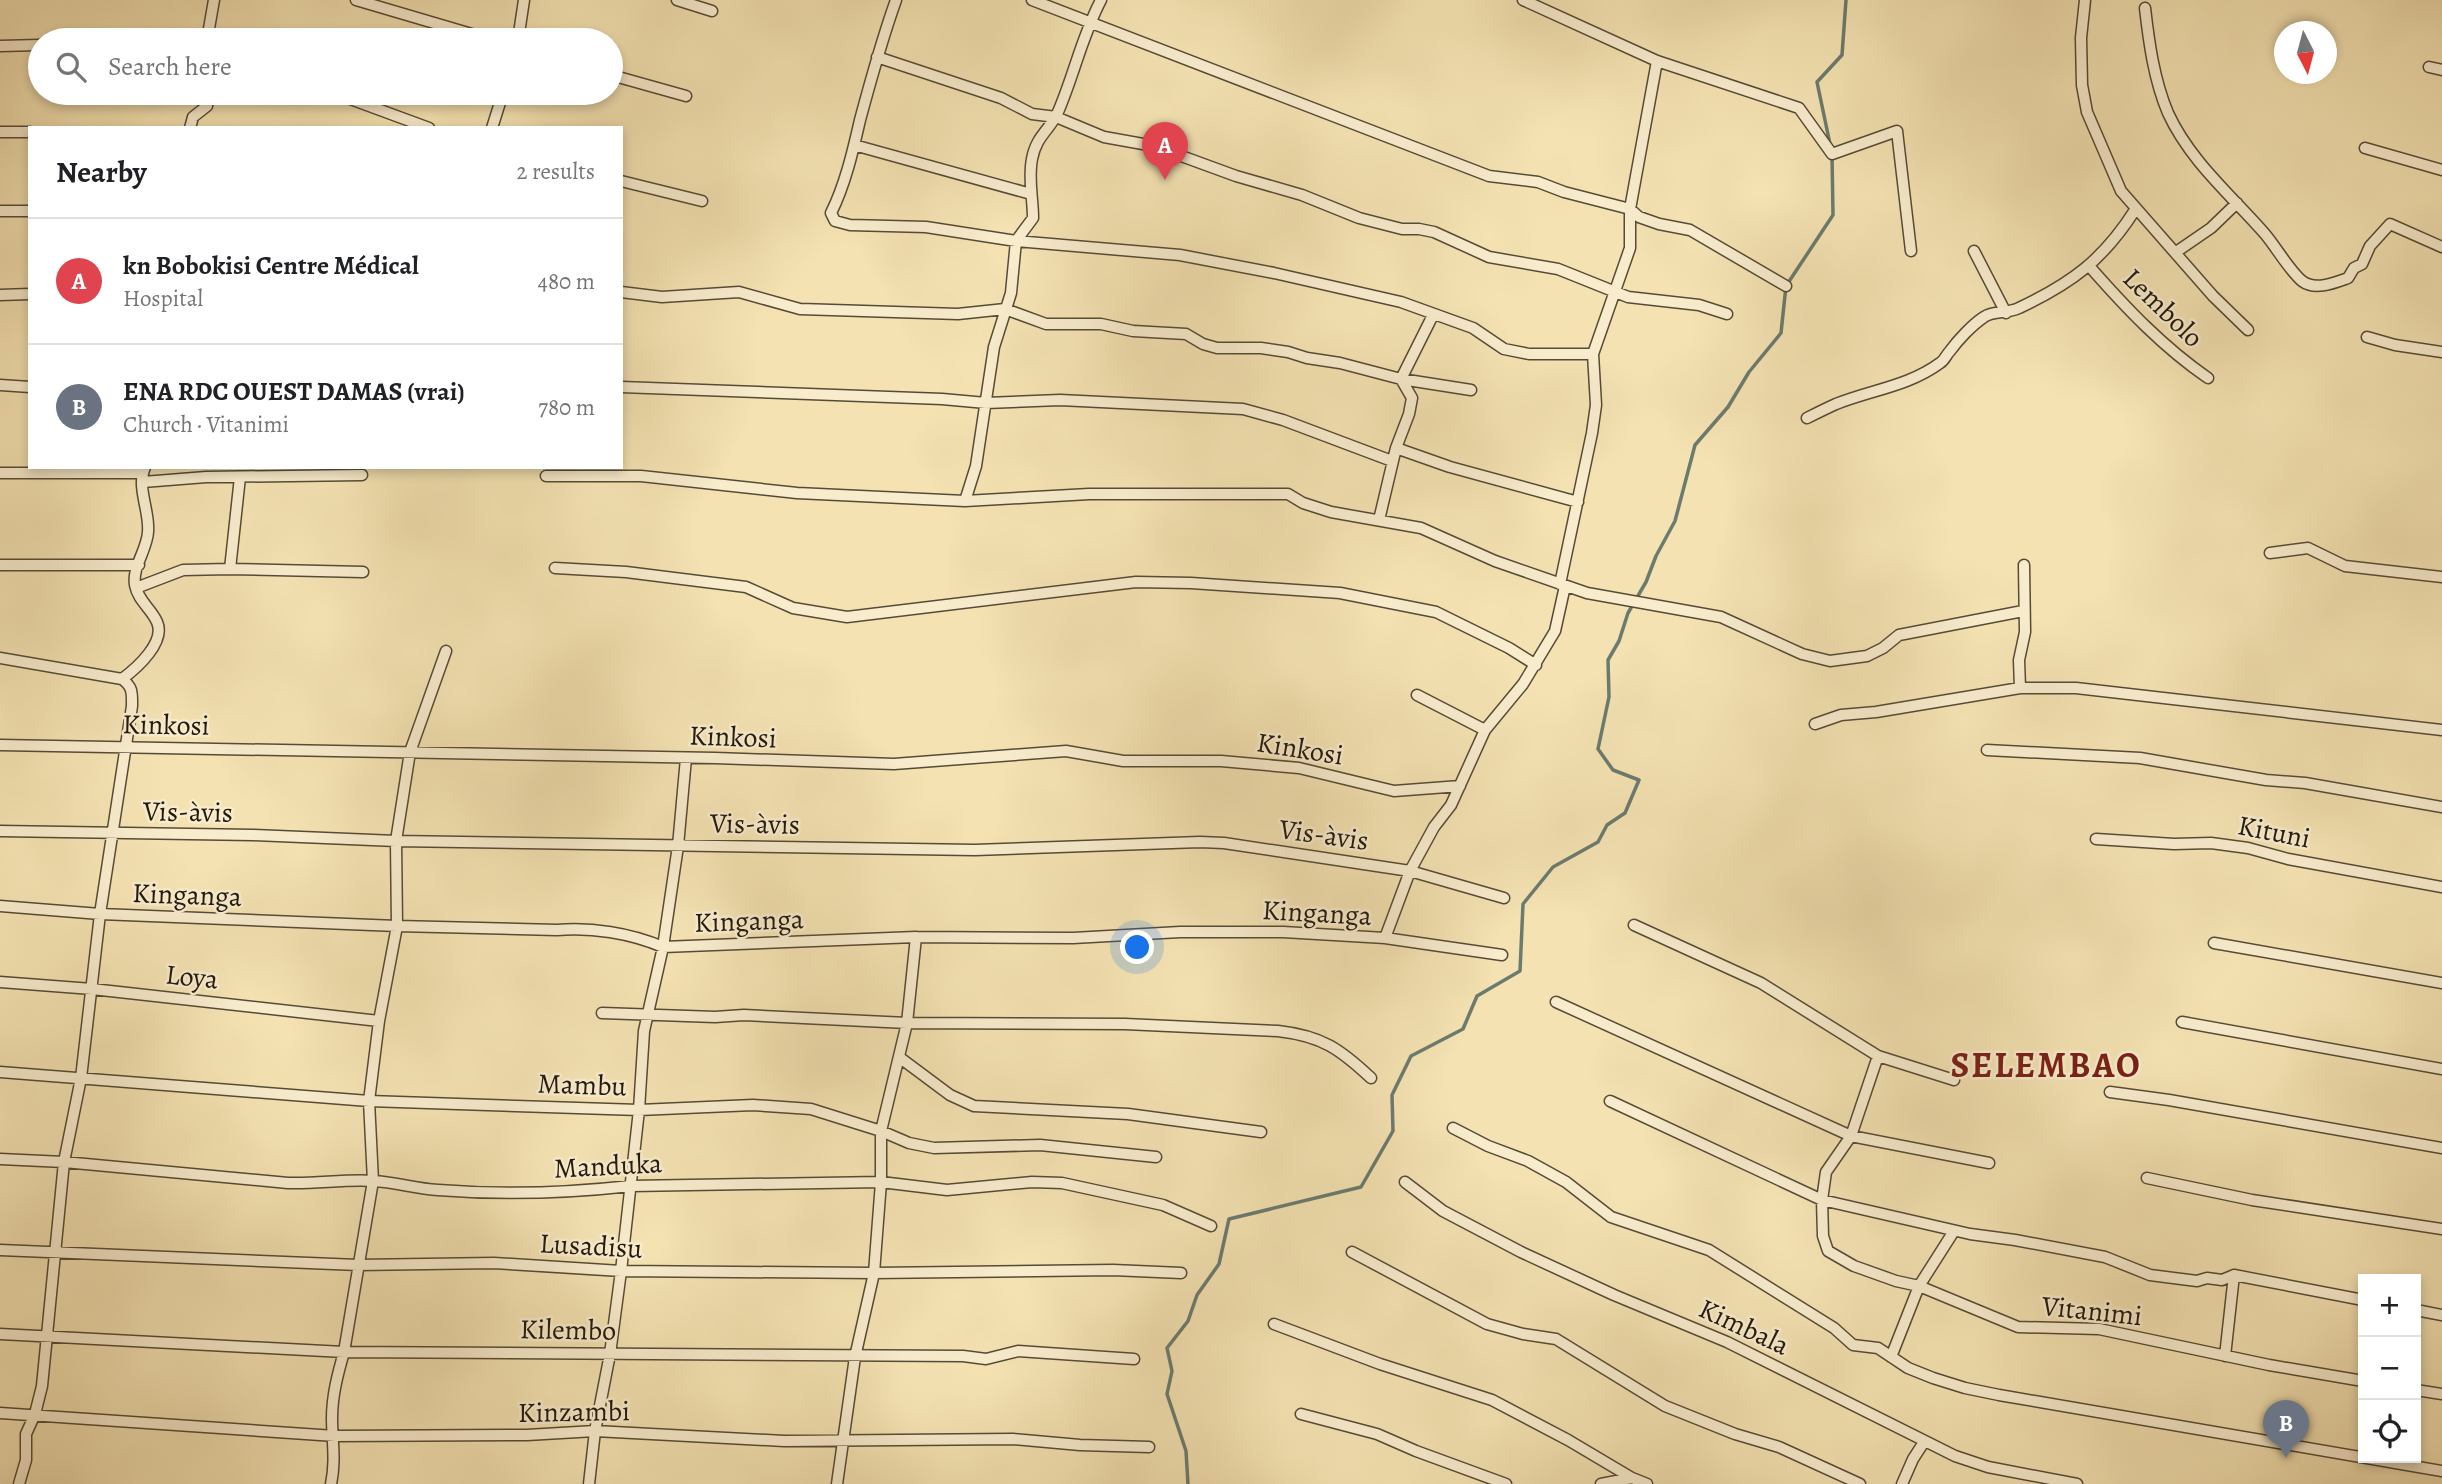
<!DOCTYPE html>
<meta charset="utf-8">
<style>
:root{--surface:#fff;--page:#f6f6f6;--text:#202124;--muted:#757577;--line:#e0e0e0;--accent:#b45309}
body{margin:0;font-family:Alegreya,serif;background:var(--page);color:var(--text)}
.controls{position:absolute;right:21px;bottom:21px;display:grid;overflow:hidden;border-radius:0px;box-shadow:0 4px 10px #0003}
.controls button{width:63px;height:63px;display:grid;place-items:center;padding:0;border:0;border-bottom:2px solid var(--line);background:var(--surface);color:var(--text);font:35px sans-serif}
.compass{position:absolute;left:2274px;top:21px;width:63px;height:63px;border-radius:50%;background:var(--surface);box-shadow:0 4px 10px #0003;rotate:174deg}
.you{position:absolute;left:1138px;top:948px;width:24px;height:24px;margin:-18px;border:5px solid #fff;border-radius:50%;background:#1a73e8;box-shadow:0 0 0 10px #1a73e833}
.badge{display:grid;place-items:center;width:46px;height:46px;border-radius:50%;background:var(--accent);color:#fff;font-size:23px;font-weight:700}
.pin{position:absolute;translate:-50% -58px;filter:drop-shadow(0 2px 4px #0008)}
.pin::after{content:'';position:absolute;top:37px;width:24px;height:21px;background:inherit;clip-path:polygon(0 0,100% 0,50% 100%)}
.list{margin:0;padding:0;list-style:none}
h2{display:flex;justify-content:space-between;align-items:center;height:91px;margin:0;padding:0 28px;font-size:30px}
h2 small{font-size:23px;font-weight:400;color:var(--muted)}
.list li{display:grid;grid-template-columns:46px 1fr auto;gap:21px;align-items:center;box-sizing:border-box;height:126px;padding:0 28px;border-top:2px solid var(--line)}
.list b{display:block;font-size:26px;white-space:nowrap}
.list p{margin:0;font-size:23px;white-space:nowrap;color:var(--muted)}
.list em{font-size:23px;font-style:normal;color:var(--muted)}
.icon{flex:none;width:38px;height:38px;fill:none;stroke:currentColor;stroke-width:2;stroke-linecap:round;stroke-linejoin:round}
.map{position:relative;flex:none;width:2442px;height:1484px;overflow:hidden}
.search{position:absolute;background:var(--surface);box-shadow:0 4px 10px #0003;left:28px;top:28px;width:595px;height:77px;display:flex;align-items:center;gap:18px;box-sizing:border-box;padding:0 24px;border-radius:38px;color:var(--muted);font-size:26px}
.panel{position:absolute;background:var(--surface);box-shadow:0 4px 10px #0003;left:28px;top:126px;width:595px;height:343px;border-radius:0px}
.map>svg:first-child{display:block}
</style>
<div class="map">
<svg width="2442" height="1484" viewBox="0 0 2442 1484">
<rect width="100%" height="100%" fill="#f4e2b2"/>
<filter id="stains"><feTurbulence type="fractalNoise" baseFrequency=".00286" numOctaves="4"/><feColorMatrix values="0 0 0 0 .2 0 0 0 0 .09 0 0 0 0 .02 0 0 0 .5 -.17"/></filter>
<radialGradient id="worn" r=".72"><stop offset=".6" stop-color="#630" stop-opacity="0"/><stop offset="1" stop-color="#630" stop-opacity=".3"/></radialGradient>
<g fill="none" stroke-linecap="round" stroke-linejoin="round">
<!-- stream -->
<path stroke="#6b7b6f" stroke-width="3.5" d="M1830 144 1817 82 1842 55 1846 0
M1188 1484 1186 1451 1167 1394 1172 1371 1167 1348 1188 1321 1197 1295 1219 1264 1229 1219 1361 1187 1393 1131 1392 1095 1411 1056 1463 1029 1477 996 1520 971 1523 904 1553 867 1598 842 1607 825 1625 813 1639 780 1613 770 1598 749 1609 697 1608 660 1619 641 1628 613 1646 582 1656 556 1675 521 1695 445 1728 407 1749 372 1781 333 1786 286 1833 215 1832 155"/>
<!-- street casing -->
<g stroke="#564b36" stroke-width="13">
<path id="street" d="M356 0 492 40
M677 0 712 11
M896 0C882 39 871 79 860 120 853 151 845 185 831 213L835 221 850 225 926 227 1016 241 1180 255 1274 273 1401 302 1473 328 1504 349 1529 354H1593
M1032 0 1489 176 1538 182 1564 192 1630 209 1639 217 1659 224 1690 230 1786 286
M1101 0C1082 36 1074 75 1058 112 1050 130 1036 136 1032 159 1028 179 1033 198 1033 218L1016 241 1011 293 994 347 976 466 965 501 1089 494H1288L1303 503 1331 512 1421 528 1495 561 1587 593 1721 617 1802 654 1830 661 1867 656 1883 648 1899 635 2023 611
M1523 0 1657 61 1799 108 1832 154 1897 131 1911 251
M2085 0 2081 38 2082 85 2087 112 2121 191 2213 296 2248 330
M2145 8C2149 43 2154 80 2168 113 2190 161 2231 195 2265 234 2276 247 2289 270 2302 281 2315 291 2334 283 2348 278L2354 268 2362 264 2370 246 2390 224 2442 247
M207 40 214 0
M518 40 524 0
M0 46 40 45
M877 57 1001 98 1032 114 1056 117 1104 137 1154 146 1236 176 1302 195 1359 218 1402 229H1419L1434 232 1489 257 1558 269 1628 297 1699 305 1727 314
M2429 67 2442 70
M611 75 686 96
M334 93 429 128
M190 128 193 117 207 106 208 93
M492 128 503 93
M0 132H30
M854 145 1031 194
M2365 148 2442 170
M621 181 702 201
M0 211H30
M1974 251 2006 313
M2176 252 2211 228 2237 203
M2090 267C2126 308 2163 347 2208 378
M621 292 662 297 739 292 800 309 958 314 1005 309 1046 324H1101L1133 331 1186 334 1203 344 1217 348H1261L1288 352 1307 358 1340 363 1401 379 1471 390
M0 295 30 294
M2367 337 2395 345 2442 352
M0 385 30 387
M621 387 942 399 986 403 1060 400 1243 409 1283 420 1392 461
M1807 418C1817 413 1827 408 1836 404 1871 390 1909 386 1940 363 1945 360 1946 355 1950 351 1958 340 1972 325 1984 317 1994 310 2007 314 2019 308 2072 283 2103 260 2135 210
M1396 448 1450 467 1578 502
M0 473H143
M546 476H641L797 493 965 501
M240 477 230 569 363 572
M143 482 206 477 362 475
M1379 520 1396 448 1409 414 1412 398 1401 379 1433 315
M2270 553 2308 548 2345 566 2442 577
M0 565H139
M555 568 626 572 746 587 793 608 847 617 1136 582 1191 583 1340 593 1436 612 1509 648 1536 665
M1560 584 1592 433 1596 405 1593 354 1630 248V209L1657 61
M136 588 183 570 230 569
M0 658 122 679
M122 679C137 668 166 642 157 622 151 608 138 601 135 585 132 567 147 550 148 532 150 511 136 487 145 467
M2020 688 2019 660 2025 632 2024 565
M1417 695 1485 730
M1815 724 1841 715 1876 712 2020 688H2076L2442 730
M0 745 715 758 894 764 1066 751 1123 761H1221L1299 768 1394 791 1460 786
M1987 750 2140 758 2266 780 2305 783 2442 807
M0 831 253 835 396 841 975 850 1200 842 1224 843 1410 871 1504 898
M2096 839 2174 844 2211 843 2248 848 2288 859 2442 887
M0 906 100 914 397 926 557 930C591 927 630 933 663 947L916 937 1073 938 1180 932H1283L1385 938 1502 955
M1634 925 1761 983 1878 1056 1954 1080
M1385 938 1410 871 1434 827 1451 805 1485 730 1523 684 1555 631 1565 586
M2214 943 2442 983
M0 982 92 989 379 1021
M1556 1002 1851 1136 1989 1163
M602 1013 715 1017 744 1015 907 1023 1125 1024 1278 1031C1322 1036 1340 1049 1371 1078
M2182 1022 2442 1069
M1878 1056 1851 1136 1826 1172 1822 1200 1823 1236 1828 1251 1854 1266 1896 1281 1919 1286 2018 1327 2099 1329 2269 1365 2363 1381
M899 1057 950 1095 974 1106 1128 1114 1261 1132
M0 1072 369 1101 639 1110 753 1105 811 1109 881 1131 909 1143 934 1148 1040 1145 1156 1157
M2110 1092 2169 1100 2442 1148
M1610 1101 1822 1200 1970 1234 2015 1240 2105 1257 2150 1275 2197 1281 2207 1278 2222 1280 2234 1275 2363 1300
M1453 1128 1488 1146 1528 1161 1566 1182 1611 1217 1709 1250 1834 1328 1853 1345 1878 1348 1908 1368 1933 1378 1965 1388 1999 1395 2442 1471
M0 1159 64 1162 288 1183C317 1184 346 1179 374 1181 395 1182 416 1189 438 1190 501 1195 568 1193 631 1186L881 1182 947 1190 1032 1182 1062 1183 1163 1205 1211 1226
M2147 1178 2252 1200 2442 1229
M1405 1182 1443 1211 1521 1252 1614 1295 1727 1342 1955 1456 1988 1467 2077 1484
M0 1250 358 1265 494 1263 621 1271 874 1273 1113 1270 1181 1273
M1352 1252 1487 1324 1523 1334 1556 1339 1665 1406 1735 1434 1779 1447 1860 1484
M2416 1310 2442 1315
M1274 1324 1380 1364 1492 1400 1568 1440 1632 1478
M0 1334 344 1352 963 1356 986 1359 1018 1351 1134 1359
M2225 1356 2234 1275
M1891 1357 1919 1286 1954 1231
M2416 1390 2442 1394
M0 1413 335 1436 527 1435 595 1431 784 1441 1013 1439 1080 1445 1149 1447
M1301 1414 1377 1434 1416 1451 1506 1484
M19 1484 26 1460V1434L35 1414 42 1386 64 1162 81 1078 100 914 132 706C132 693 133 687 122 679
M331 1484C336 1461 332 1440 332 1418 332 1395 338 1373 344 1352L373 1181 369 1101 379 1021 397 926 396 841 410 752 446 651
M589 1484 595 1431 610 1354 621 1271 639 1110 644 1031 663 947 678 846 686 758
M837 1484 855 1357 874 1273 881 1182V1131L907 1023 916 937
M1601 1484 1632 1478 1647 1484
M1902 1484 1913 1459 1924 1442"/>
</g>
<!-- street -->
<use href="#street" stroke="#f8eccd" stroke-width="10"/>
</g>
<g text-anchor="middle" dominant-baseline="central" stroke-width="5" stroke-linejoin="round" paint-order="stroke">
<!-- street labels -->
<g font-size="28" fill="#22190d" stroke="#f8eccd">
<text transform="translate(2163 308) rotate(44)">Lembolo</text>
<text transform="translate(166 725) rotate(1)">Kinkosi</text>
<text transform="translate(733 737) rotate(2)">Kinkosi</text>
<text transform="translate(1300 749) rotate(9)">Kinkosi</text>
<text transform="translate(188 812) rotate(1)">Vis-àvis</text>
<text transform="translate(755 824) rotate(1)">Vis-àvis</text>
<text transform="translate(2274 832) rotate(11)">Kituni</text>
<text transform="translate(1324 835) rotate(8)">Vis-àvis</text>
<text transform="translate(187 895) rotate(2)">Kinganga</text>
<text transform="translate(1317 913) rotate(3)">Kinganga</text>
<text transform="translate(749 921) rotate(-2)">Kinganga</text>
<text transform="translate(192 977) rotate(6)">Loya</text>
<text transform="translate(582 1085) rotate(2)">Mambu</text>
<text transform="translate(608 1166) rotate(-3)">Manduka</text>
<text transform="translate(591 1246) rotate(3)">Lusadisu</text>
<text transform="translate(2092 1311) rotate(6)">Vitanimi</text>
<text transform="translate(1744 1327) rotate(25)">Kimbala</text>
<text transform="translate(568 1330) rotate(1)">Kilembo</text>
<text transform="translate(574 1412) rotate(-1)">Kinzambi</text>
</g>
<!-- district labels -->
<g font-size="35" font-weight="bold" letter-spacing="2" fill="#7a1f14" stroke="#f8eccd">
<text x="2046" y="1065">SELEMBAO</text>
</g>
</g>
<rect width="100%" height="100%" filter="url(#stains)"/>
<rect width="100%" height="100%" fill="url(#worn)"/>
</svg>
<div class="controls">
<button>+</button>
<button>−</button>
<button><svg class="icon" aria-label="locate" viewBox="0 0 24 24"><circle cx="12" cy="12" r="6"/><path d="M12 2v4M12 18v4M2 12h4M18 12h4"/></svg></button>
</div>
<svg class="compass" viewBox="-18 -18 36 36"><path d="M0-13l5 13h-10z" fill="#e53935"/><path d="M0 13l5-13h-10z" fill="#757577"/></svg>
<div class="you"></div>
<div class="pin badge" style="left:1165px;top:180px;background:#e0444e">A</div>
<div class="pin badge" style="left:2286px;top:1458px;background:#6b7280">B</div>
<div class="search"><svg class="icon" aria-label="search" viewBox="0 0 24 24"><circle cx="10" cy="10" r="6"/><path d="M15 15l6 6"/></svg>Search here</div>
<section class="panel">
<h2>Nearby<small>2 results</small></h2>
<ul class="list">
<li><span class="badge" style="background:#e0444e">A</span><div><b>kn Bobokisi Centre Médical</b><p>Hospital</p></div><em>480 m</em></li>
<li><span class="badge" style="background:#6b7280">B</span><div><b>ENA RDC OUEST DAMAS (vrai)</b><p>Church · Vitanimi</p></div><em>780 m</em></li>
</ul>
</section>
</div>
